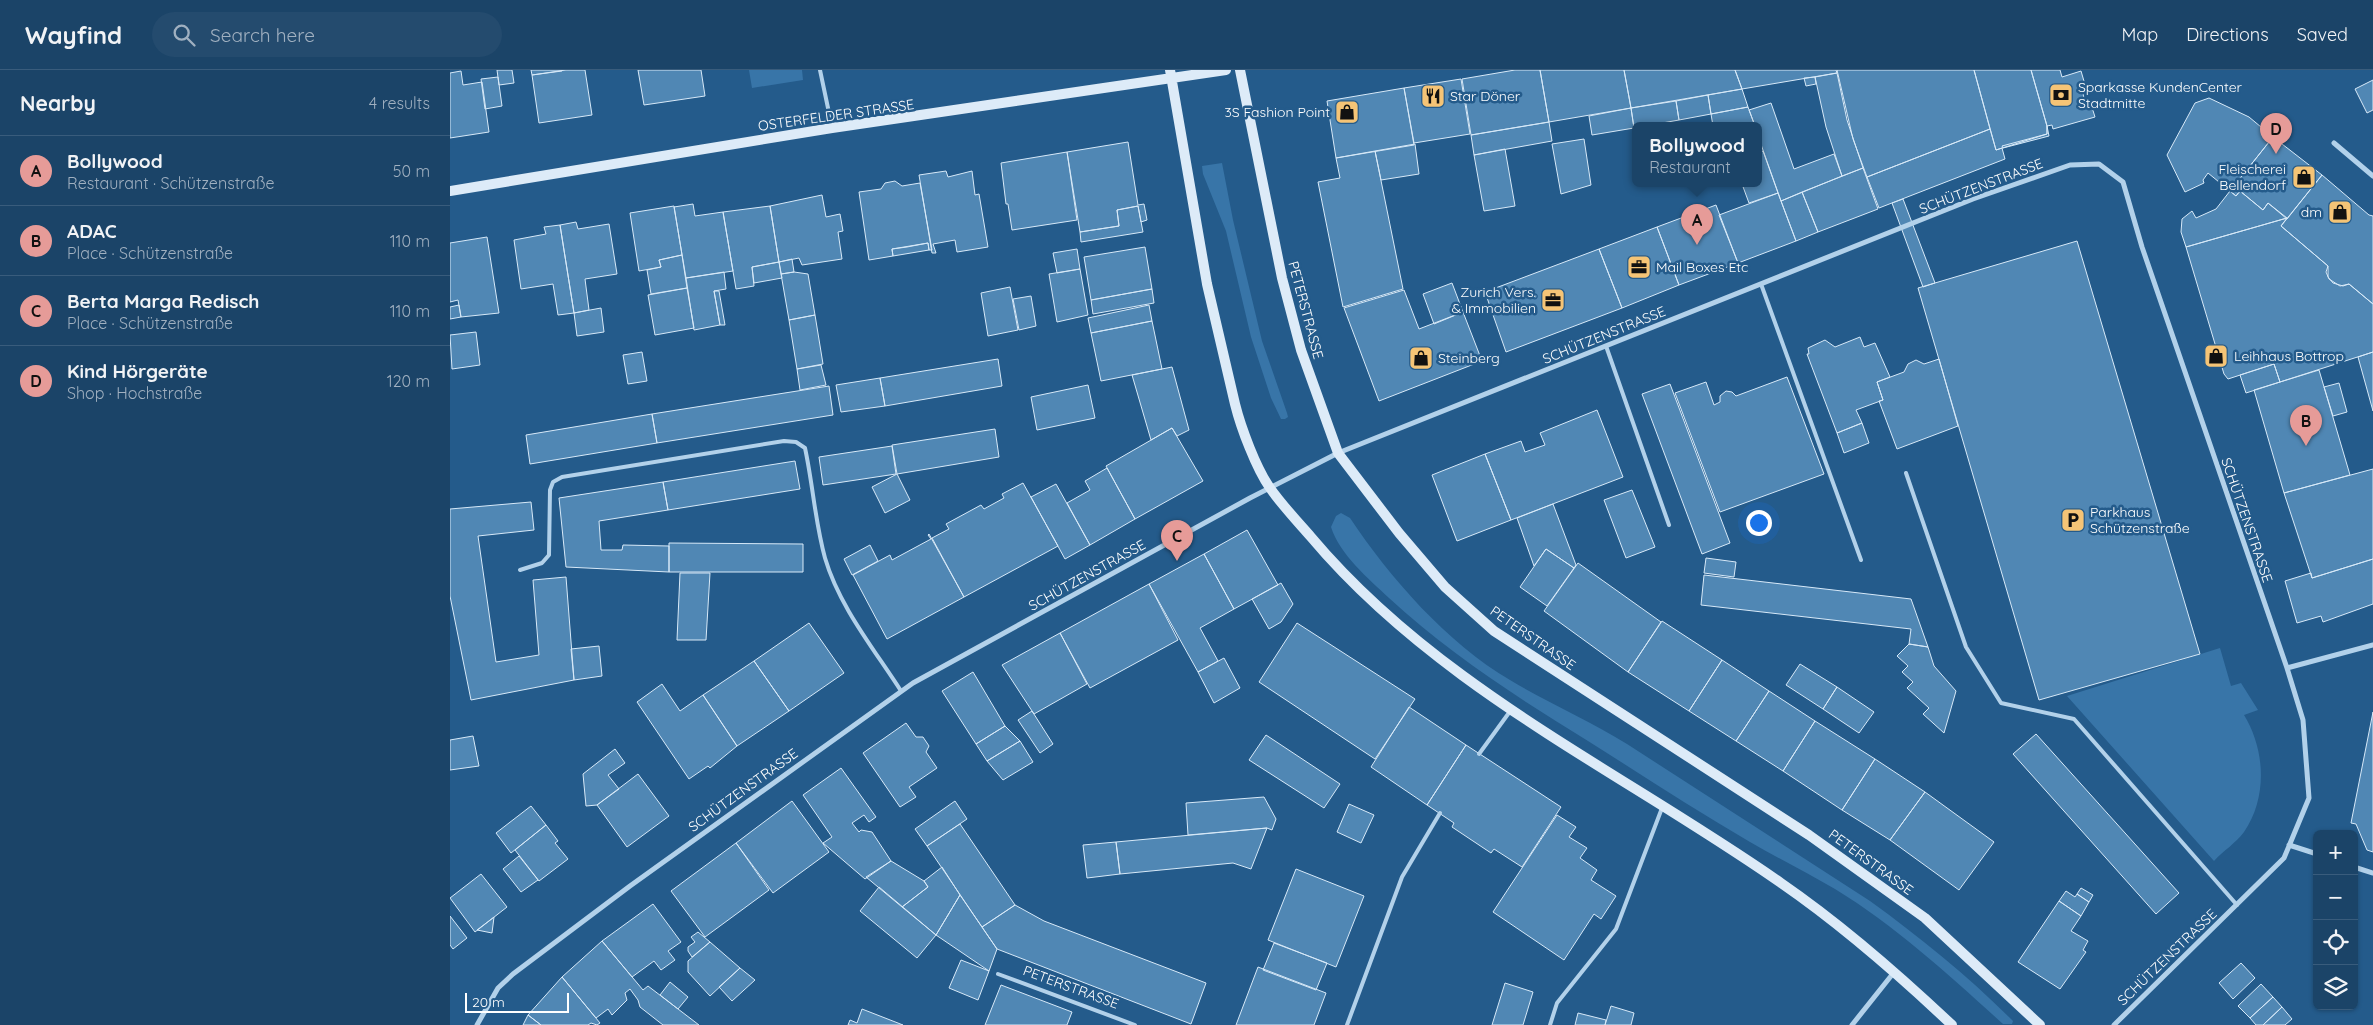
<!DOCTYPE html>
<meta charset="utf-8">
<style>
:root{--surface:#1b4468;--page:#244b6e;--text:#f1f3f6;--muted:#a0b0c0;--line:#395c7c;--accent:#e69b98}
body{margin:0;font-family:Quicksand,sans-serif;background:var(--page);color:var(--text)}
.controls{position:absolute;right:15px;bottom:15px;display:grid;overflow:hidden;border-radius:8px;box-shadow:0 1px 4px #0004}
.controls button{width:45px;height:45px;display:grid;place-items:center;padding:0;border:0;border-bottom:1px solid var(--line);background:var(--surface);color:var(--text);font:25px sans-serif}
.scale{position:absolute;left:15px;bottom:12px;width:104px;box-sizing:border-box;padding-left:5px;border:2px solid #fff;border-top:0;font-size:14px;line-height:18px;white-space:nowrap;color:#fff;-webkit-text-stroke:4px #245b8b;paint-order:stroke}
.you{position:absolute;left:1308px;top:452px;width:18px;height:18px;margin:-12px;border:4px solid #fff;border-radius:50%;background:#1a73e8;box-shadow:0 0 0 8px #1a73e833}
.badge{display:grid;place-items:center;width:32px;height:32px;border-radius:50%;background:var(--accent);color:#111;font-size:16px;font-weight:700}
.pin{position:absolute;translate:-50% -41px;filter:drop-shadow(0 1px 2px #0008)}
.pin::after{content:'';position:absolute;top:26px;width:18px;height:15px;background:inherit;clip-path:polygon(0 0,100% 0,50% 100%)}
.popup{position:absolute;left:1182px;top:52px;width:130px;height:65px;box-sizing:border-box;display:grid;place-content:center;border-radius:8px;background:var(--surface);filter:drop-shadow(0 1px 4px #0005);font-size:16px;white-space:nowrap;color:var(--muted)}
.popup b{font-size:19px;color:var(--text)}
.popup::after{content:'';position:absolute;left:50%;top:100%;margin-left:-10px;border:10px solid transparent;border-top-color:var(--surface)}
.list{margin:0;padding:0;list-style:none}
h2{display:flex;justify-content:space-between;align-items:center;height:65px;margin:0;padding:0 20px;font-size:21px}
h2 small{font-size:16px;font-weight:400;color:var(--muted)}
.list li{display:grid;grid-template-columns:32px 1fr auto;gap:15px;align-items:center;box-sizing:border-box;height:70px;padding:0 20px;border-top:1px solid var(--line)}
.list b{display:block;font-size:19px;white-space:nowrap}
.list p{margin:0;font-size:16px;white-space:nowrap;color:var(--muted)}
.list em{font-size:16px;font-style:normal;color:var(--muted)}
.icon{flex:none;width:28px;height:28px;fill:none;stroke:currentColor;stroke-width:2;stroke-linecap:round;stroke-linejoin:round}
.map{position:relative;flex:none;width:1923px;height:955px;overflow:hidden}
header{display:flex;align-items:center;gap:30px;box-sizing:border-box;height:70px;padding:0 25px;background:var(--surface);border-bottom:1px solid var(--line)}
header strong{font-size:24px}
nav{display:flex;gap:28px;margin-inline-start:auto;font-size:18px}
.search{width:350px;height:45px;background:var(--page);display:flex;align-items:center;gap:12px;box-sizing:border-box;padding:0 18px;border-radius:28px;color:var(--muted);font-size:19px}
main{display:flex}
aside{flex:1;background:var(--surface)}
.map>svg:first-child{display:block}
</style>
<header>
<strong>Wayfind</strong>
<div class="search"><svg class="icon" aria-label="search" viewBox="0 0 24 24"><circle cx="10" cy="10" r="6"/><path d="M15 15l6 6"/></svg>Search here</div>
<nav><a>Map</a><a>Directions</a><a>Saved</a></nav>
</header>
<main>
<aside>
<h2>Nearby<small>4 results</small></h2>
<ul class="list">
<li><span class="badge">A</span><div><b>Bollywood</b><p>Restaurant · Schützenstraße</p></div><em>50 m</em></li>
<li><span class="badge">B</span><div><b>ADAC</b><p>Place · Schützenstraße</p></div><em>110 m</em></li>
<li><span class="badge">C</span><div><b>Berta Marga Redisch</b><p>Place · Schützenstraße</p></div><em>110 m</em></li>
<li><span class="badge">D</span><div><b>Kind Hörgeräte</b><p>Shop · Hochstraße</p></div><em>120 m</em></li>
</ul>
</aside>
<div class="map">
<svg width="1923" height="955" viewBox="0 0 1923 955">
<rect width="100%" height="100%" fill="#245b8b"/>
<!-- green -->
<path fill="#3875a8" d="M299 0H352L353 10 302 18Z
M772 93 783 150 812 271 837 343 838 347 835 349H831L821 328 801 267 776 161 753 104 752 96Z
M891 443 900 448C940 508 997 573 1060 610 1098 633 1139 650 1177 674L1420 831C1471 868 1518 906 1563 951L1562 954H1553C1500 906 1447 857 1385 819 1357 803 1328 788 1300 772 1245 740 1192 705 1138 671 1068 628 1000 584 939 528 918 508 890 485 881 457L886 446Z
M1770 578 1781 616 1791 613 1808 640 1794 645C1815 679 1818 727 1794 762 1786 773 1773 781 1764 791L1617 626Z"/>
<!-- building -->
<path fill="#5087b4" stroke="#d7e9f8" d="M47 0H62L64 13 49 15Z
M81 0H112V1L82 5Z
M135 0 142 45 89 53 82 5 116 0Z
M188 0H251L255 26 194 35Z
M1065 0H1090L1099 52 1021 65 1012 9Z
M1090 0H1174L1181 38 1099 52Z
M1174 0H1285L1292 19 1181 38Z
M1285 0H1386L1387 3 1292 19Z
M1387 0H1524L1540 59 1417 107 1403 69Z
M1524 0H1581L1597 56V64L1546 80Z
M1581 0H1610L1612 7 1631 1 1636 18 1632 19 1635 33 1640 31 1645 47 1603 59 1602 55 1597 56Z
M11 1 13 15 32 12 39 62 0 68V3Z
M1387 3 1397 50 1413 98 1392 106 1376 57 1365 7Z
M48 7 52 36 35 39 31 9Z
M1365 7 1366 14 1356 16 1354 8Z
M1011 9 1020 64 964 73 954 18Z
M1923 10V40L1917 43 1905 19Z
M954 18 964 75 886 88 877 31Z
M1292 19 1298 37 1261 44 1258 25Z
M1258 25 1261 44 1229 50 1226 31Z
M1759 28 1799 47 1823 67 1780 121 1758 103 1753 110 1754 113 1735 122 1717 85 1745 33Z
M1226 31 1229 50 1184 58 1181 38Z
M1321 33 1344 99 1384 84 1392 106 1331 131 1308 66V56H1305L1299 40Z
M1298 37 1305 56H1263L1261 44Z
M1181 38 1184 58 1142 65 1139 46Z
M1099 52 1102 71 1024 85 1021 65Z
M1597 56 1599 66 1553 78 1552 76 1597 64Z
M1540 59 1546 80 1552 78 1555 89 1429 138 1417 107Z
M1823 67 1872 105 1837 149 1818 133 1813 140 1790 121 1786 126 1780 121Z
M1134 69 1141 115 1111 124 1102 74Z
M678 72 688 135 694 134 697 150 691 152 688 136 667 140 669 156 630 162 617 82Z
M965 74 969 104 931 110 925 81Z
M1055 79 1065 136 1034 141 1024 85Z
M925 81 953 219 893 237 868 112 890 108 886 88Z
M1313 81 1328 123 1299 133 1292 114H1308V83Z
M617 82 627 150 562 160 558 134H556L551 93Z
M1413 98 1428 139 1368 162 1352 122Z
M496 101 498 107 522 101 525 125 529 124 538 177 507 182 505 170 483 174 486 183H482L469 105Z
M1872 105 1919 145 1923 146V234L1899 214 1893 216 1883 213 1878 207V196L1831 156Z
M445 111 452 116 470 113 482 180H479L478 173 457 177 442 179 443 186 419 190 409 122 431 119 435 113Z
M1780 121 1786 126 1790 121 1813 140 1818 133 1837 148 1736 177 1731 162 1732 149 1742 141 1746 148 1766 139Z
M1352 122 1368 162 1346 171 1331 131Z
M1328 123 1346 171 1288 193 1269 145Z
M372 125 376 147 390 144 393 161 388 162 392 189 352 195 349 188 329 192 320 136Z
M1453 129 1485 213 1473 217 1442 133Z
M243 134 245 146 273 142 283 201 236 208 224 137Z
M1266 135 1288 193 1229 215 1207 157Z
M224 136 232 185 209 190 211 197 189 201 180 143Z
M320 136 329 192 302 197 304 216 286 219 273 142Z
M688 136 693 162 631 172 630 162 669 156 667 140Z
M1837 148 1831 156 1878 196 1876 202 1879 209 1890 216 1899 214 1923 234V282L1830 312 1824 294 1778 309 1774 304 1736 177Z
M126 152 128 159 159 154 167 204 135 209 139 240 124 243 110 155Z
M110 155 124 243 108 245 103 214 71 219 64 170 96 164 94 157Z
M1207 157 1229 215 1172 238 1149 179Z
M37 167 49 243 11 247 8 230 0 232V173Z
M1627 171 1750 584 1589 630 1468 218Z
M478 173 479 180 443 186 442 179Z
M695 177 702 219 641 230 634 187Z
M627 179 630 199 607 203 603 183Z
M1149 179 1172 238 1056 282 1035 222Z
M232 185 237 218 201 224 197 200 211 197 209 190Z
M342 189 344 202 331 204 329 192Z
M329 192 332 208 304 213 302 197Z
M630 199 638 245 607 252 599 204Z
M274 202 276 219 264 221 270 255 244 260 236 208Z
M344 202 358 204 365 245 339 250 331 204Z
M1002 213 1013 242 984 254 973 224Z
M560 217 568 260 538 266 531 223Z
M237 218 244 258 205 265 198 225Z
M702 219 704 233 643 244 641 230Z
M954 220 969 259 1013 242 1032 291 929 331 894 238Z
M264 221H269L275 255H270Z
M581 226 586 256 569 260 563 229Z
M9 235 11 247 0 249V237Z
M699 235 702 251 641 263 638 248Z
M151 238 154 262 127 266 124 243Z
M365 245 373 294 347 299 339 250Z
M702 251 712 299 651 311 641 263Z
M26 262 30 295 2 299 0 265Z
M1410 267 1414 277 1425 273 1440 307 1427 312 1433 330 1406 340 1412 353 1387 363 1357 284H1359L1358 278 1375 270 1385 277Z
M192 282 197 311 178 314 173 285Z
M1923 282V341L1908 287Z
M548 289 552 316 435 336 430 308Z
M1489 289 1508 356 1447 379 1429 331 1433 330 1427 312 1454 302 1458 294 1466 290 1474 294Z
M1824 294 1830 312 1796 323 1790 305Z
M371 295 376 315 350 320 347 299Z
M722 297 739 360 727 366 722 358 701 370 682 305Z
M1869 300 1900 405 1834 423 1804 320Z
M1337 307 1374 404 1270 442 1225 323 1256 312 1264 335 1270 332V326L1276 321 1282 322 1286 326Z
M430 308 435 336 391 342 386 315Z
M1889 313 1897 342 1883 346 1874 317Z
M1220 314 1280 473 1252 484 1192 324Z
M638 315 645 348 587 360 581 327Z
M379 316 383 345 207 373 202 344Z
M1147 340 1173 407 1061 450 1035 384 1071 371 1075 382 1095 375 1090 363Z
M202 344 207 373 80 394 76 365Z
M1412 353 1419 373 1394 383 1387 363Z
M722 358 753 411 685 449 656 396Z
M545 359 549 387 447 404 442 375Z
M442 376 446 404 373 415 369 387Z
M1035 384 1061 450 1007 471 982 405Z
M345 391 350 419 218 440 213 412Z
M657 398 685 449 640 475 617 433 640 420 635 411Z
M1923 399V489L1862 508 1834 423Z
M447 404 460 430 435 443 422 417Z
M213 412 218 440 149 451 151 480H172L173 475 219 476V502L116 497 109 428Z
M573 413 608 476 514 527 482 468 499 459 496 454 531 435 534 439 554 428 552 424Z
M606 414 640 475 615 489 581 427Z
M1182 420 1205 477 1176 488 1154 430Z
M81 432 84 460 28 466 46 592 89 585 83 510 116 507 124 610 21 630 0 526V439Z
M1103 434 1126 495 1124 498 1096 479 1084 496 1067 448Z
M797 460 828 515 784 539 754 484Z
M479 464 514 527 437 569 403 505 440 485 442 490 481 469 478 465Z
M219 473 353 474V502H219Z
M420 475 428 491 402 505 394 489Z
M1096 479 1124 498 1097 536 1070 517Z
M754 484 784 539 750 558 768 591 748 602 699 514Z
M1256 488 1286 492 1284 507 1254 503Z
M1923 489V534L1873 552 1871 546 1847 553 1835 511 1861 503 1862 508Z
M1128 493 1211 552 1178 602 1094 541Z
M230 503H260L256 570H227Z
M1254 505 1461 529 1478 577 1459 574 1461 559 1251 535Z
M831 513 843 534 831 552 819 559 802 529Z
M699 514 728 570 640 618 610 563Z
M1212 551 1272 590 1239 641 1178 602Z
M359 553 394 603 339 641 304 591Z
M847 553 965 629 925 689 809 612Z
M610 563 637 614 584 644 552 595Z
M1459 574 1478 577 1484 596 1506 621 1494 663 1473 644 1479 638 1457 618 1463 612 1452 602 1458 596 1447 586Z
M149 576 152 606 124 610 121 579Z
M774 588 790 618 764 633 748 602Z
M1272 590 1319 621 1286 671 1239 641Z
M304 591 339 641 287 676 253 625Z
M1350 594 1387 617 1373 639 1336 615Z
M523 602 555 656 526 674 492 621Z
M212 614 230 641 253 625 287 676 260 698 258 696 239 709 187 632Z
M1387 617 1424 642 1409 663 1373 639Z
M1319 621 1365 651 1333 701 1286 671Z
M959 637 1016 675 977 735 921 697Z
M582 641 603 674 590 683 568 650Z
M1923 642V782L1917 780 1906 754 1901 753Z
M1365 651 1425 689 1392 740 1333 701Z
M456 653 466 667H473L479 676 476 682 487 698 459 717 466 727 450 737 413 683Z
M555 656 570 671 537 691 526 674Z
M1586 664 1729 823 1706 844 1563 684Z
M816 665 890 714 874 738 799 690Z
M23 666 29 696 0 700V670Z
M570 671 583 692 553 710 537 691Z
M1016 675 1111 737 1072 797 1044 779 1041 783 1002 757 1004 753 977 735Z
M165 679 175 693 158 705 169 719 147 735 136 736 133 704Z
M1425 689 1475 722 1440 770 1392 740Z
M391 698 426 747 419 752 414 745 402 753 409 762 411 760 422 762 441 791 415 809 373 773 382 767 353 725Z
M188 704 219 746 177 777 147 735Z
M1475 722 1544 772 1509 820 1440 770Z
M814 727 826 749 822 760 817 758 738 765 736 733Z
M342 731 379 782 323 823 286 773Z
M505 731 517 749 477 776 465 759Z
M899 734 924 745 911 773 887 762Z
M81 736 96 755 61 783 46 763Z
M1107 745 1126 757 1119 767 1137 778 1130 788 1147 800 1141 810 1166 826 1151 849 1144 844 1114 890 1043 842Z
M510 754 565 835 532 857 477 776Z
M96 755 108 771 105 773 118 789 89 811 65 780Z
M817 758 801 799 783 793 670 804 666 772Z
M666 772 670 804 637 808 633 775Z
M286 773 319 820 255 867 221 821Z
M69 786 88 810 71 822 53 799Z
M441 791 474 811 478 817 452 837 416 807Z
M492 797 510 825 486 865 452 837 478 817 474 811Z
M846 799 914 826 886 897 818 870Z
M31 804 57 837 25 862 0 828Z
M429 817 486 865 467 888 410 841Z
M1631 818 1643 825 1639 832 1627 824Z
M1616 821 1625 827 1627 824 1639 832 1631 846 1609 831Z
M510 825 547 879 539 901 486 865Z
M1609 831 1631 846 1621 861 1638 871 1633 880 1636 882 1610 919 1568 892Z
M203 834 231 872 218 881 225 890 211 900 204 891 182 907 152 871Z
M565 835 594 851 756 913 741 954 547 879 532 857Z
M0 846 17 868 3 879 0 875Z
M44 847 42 863 27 860Z
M248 862 260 872 242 887 238 881V877L245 872 241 867Z
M152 871 193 920 198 916 249 955H213L190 937 188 930 180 919 175 923 177 930 162 945 158 939 146 948 112 907Z
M260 872 290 898 260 926 238 902V891Z
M824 873 877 893 866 920 813 900Z
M511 890 539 901 528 930 499 918Z
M1791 893 1805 908 1783 929 1769 913Z
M808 897 876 923 864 955H786Z
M290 898 305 910 282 931 269 917Z
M112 907 150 953 147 955 141 953 138 955H91L78 945Z
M220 912 238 927 228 939 210 925Z
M1055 913 1083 922 1073 955H1042Z
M1811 914 1823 927 1800 948 1788 936Z
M551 915 622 942 617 955H535Z
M1823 927 1832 937 1813 955H1806L1800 948Z
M1161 936 1184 943 1181 955H1155Z
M1832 937 1842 949 1835 955H1813Z
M412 939 453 955H398L400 950 407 953Z
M1128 943 1156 950 1155 955H1125Z
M78 945 91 955H73Z"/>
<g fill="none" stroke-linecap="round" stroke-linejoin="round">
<!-- lane -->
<path stroke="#b2d1ea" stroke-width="4" d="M370 0 382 57
M1311 214 1411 490
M1156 276 1219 455
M1456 403 1516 577 1551 633 1624 649 1787 835
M70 500 92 493 99 485 100 420 103 412 112 407 334 371 346 372 355 378C363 415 365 452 375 488 389 536 424 579 451 621
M1029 684 1061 640
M548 904 685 955
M897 955 952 807 990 743
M1100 955 1107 933 1166 859 1212 738"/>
<!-- street -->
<path stroke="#b2d1ea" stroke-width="5" d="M1884 73 1923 106
M1837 598 1923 575
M1839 775 1867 784
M1904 797 1923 803
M27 955 48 918 63 904 180 816 463 613 800 428 888 383 1523 129 1620 95 1649 94 1673 112 1692 177 1837 598 1853 650 1859 728 1834 788 1664 955
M1402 955 1445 901"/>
<!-- secondary -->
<path stroke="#ddebf8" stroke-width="10" d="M720 0 757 214 785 334C791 358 806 398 820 418 832 435 847 451 861 467 988 618 1171 701 1331 813 1392 855 1448 904 1502 955
M790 0 832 208 851 280 888 383 949 463 995 517 1044 561 1359 765 1475 848 1590 955
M0 121 382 58 776 0"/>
</g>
<!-- icons -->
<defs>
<g id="bank-square" transform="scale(1.25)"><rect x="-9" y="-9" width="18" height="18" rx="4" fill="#f5c476" stroke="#245b8b"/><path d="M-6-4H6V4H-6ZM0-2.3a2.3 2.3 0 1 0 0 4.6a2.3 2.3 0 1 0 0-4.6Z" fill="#111"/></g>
<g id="restaurant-square" transform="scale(1.25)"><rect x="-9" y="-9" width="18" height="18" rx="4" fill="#f5c476" stroke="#245b8b"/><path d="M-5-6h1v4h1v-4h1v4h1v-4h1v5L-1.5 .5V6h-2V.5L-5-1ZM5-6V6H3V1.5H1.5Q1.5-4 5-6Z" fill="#111"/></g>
<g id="shop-square" transform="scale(1.25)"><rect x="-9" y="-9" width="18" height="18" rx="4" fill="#f5c476" stroke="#245b8b"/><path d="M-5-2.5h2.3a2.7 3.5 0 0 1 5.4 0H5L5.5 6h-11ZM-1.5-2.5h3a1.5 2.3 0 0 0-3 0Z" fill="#111"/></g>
<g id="office-square" transform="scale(1.25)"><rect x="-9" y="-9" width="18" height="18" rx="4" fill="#f5c476" stroke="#245b8b"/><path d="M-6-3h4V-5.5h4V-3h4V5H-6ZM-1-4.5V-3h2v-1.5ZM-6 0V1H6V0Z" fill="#111"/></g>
<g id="parking-square" transform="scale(1.25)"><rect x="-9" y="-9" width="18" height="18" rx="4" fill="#f5c476" stroke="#245b8b"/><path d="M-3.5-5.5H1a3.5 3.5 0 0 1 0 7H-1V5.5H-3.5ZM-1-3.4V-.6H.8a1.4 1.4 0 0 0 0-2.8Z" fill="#111"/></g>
</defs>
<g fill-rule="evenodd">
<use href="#bank-square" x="1611" y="25"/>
<use href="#restaurant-square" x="983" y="26"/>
<use href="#shop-square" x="897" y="42"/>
<use href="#shop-square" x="1854" y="107"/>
<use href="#shop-square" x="1890" y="142"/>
<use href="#office-square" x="1189" y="197"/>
<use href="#office-square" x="1103" y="230"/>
<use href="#shop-square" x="1766" y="286"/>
<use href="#shop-square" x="971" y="288"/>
<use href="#parking-square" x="1623" y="450"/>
</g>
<g text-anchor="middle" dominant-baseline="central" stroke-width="5" stroke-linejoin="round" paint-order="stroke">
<!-- poi labels -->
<g font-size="14" fill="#fff" stroke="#245b8b" text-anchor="start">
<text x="1628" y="17">Sparkasse KundenCenter<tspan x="1628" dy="16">Stadtmitte</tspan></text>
<text x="1000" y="26">Star Döner</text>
<text x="880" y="42" text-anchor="end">3S Fashion Point</text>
<text x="1836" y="99" text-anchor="end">Fleischerei<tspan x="1836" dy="16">Bellendorf</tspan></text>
<text x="1872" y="142" text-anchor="end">dm</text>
<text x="1206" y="197">Mail Boxes Etc</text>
<text x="1086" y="222" text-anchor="end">Zurich Vers.<tspan x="1086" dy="16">&amp; Immobilien</tspan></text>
<text x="1784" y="286">Leihhaus Bottrop</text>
<text x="988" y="288">Steinberg</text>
<text x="1640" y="442">Parkhaus<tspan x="1640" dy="16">Schützenstraße</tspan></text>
</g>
<!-- street labels -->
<g font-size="14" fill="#fff" stroke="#245b8b">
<text transform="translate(386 45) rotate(-8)">OSTERFELDER STRASSE</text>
<text transform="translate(1531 116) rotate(-21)">SCHÜTZENSTRASSE</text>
<text transform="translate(856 240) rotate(75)">PETERSTRASSE</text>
<text transform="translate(1154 265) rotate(-22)">SCHÜTZENSTRASSE</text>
<text transform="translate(1797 450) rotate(71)">SCHÜTZENSTRASSE</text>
<text transform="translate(637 505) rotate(-29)">SCHÜTZENSTRASSE</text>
<text transform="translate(1083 568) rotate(35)">PETERSTRASSE</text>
<text transform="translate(293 720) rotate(-36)">SCHÜTZENSTRASSE</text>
<text transform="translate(1421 792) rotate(36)">PETERSTRASSE</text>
<text transform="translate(1717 887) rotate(-44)">SCHÜTZENSTRASSE</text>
<text transform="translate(621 917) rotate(20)">PETERSTRASSE</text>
</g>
</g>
</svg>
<div class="controls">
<button>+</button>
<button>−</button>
<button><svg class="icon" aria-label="locate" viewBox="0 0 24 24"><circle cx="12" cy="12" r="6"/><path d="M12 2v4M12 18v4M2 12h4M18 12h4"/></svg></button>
<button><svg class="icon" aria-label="layers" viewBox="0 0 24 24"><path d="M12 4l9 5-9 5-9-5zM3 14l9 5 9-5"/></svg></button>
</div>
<div class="scale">20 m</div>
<div class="you"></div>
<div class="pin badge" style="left:1247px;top:175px">A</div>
<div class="popup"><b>Bollywood</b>Restaurant</div>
<div class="pin badge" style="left:1856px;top:376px">B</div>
<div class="pin badge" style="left:727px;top:491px">C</div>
<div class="pin badge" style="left:1826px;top:84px">D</div>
</div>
</main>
